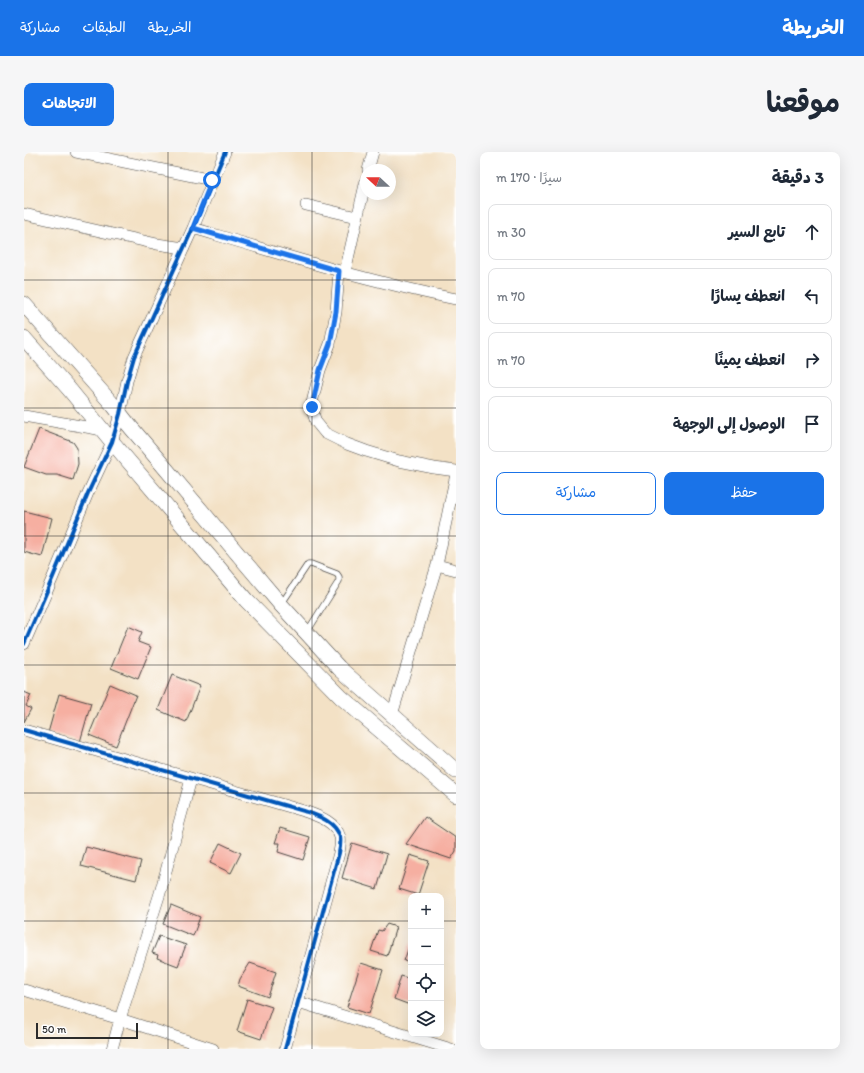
<!DOCTYPE html>
<html lang="ar">
<meta charset="utf-8">
<style>
:root{--surface:#fff;--page:#f6f6f7;--text:#1f2937;--muted:#747a83;--line:#e0e1e3;--accent:#1a73e8}
body{margin:0;font-family:Itim,"Playpen Sans Arabic",sans-serif;background:var(--page);color:var(--text);direction:rtl}
.controls{position:absolute;right:12px;bottom:12px;display:grid;overflow:hidden;border-radius:8px;box-shadow:0 4px 16px #0002}
.controls button{width:36px;height:36px;display:grid;place-items:center;padding:0;border:0;border-bottom:1px solid var(--line);background:var(--surface);color:var(--text);font:20px sans-serif}
.compass{position:absolute;left:336px;top:12px;width:36px;height:36px;border-radius:50%;background:var(--surface);box-shadow:0 4px 16px #0002;rotate:292deg}
.scale{position:absolute;left:12px;bottom:10px;width:102px;box-sizing:border-box;padding-left:4px;border:2px solid #2b2b2b;border-top:0;font-size:11px;line-height:14px;white-space:nowrap;color:#2b2b2b;-webkit-text-stroke:3px #fff;paint-order:stroke}
.stop{position:absolute;width:12px;height:12px;margin:-9px;border:3px solid #1a73e8;border-radius:50%;background:#fff}
.stop.end{background:#1a73e8;border-color:#fff;box-shadow:0 1px 4px #0008}
.list{margin:0;padding:0;list-style:none}
h2{display:flex;justify-content:space-between;align-items:center;height:52px;margin:0;padding:0 16px;font-size:17px}
h2 small{font-size:13px;font-weight:400;color:var(--muted)}
.list li{display:grid;grid-template-columns:26px 1fr auto;gap:12px;align-items:center;box-sizing:border-box;height:56px;margin:0 8px 8px;padding:0 8px;border:1px solid var(--line);border-radius:8px}
.list b{display:block;font-size:15px;white-space:nowrap}
.list em{font-size:13px;font-style:normal;color:var(--muted)}
.actions{display:flex;gap:8px;padding:12px 16px}
.actions a{flex:1;padding:9px 0;border:1px solid var(--accent);border-radius:8px;text-align:center;font-size:14px;color:var(--accent)}
.actions .main{background:var(--accent);color:#fff}
.icon{flex:none;width:22px;height:22px;fill:none;stroke:currentColor;stroke-width:2;stroke-linecap:round;stroke-linejoin:round}
.map{position:relative;flex:none;width:432px;height:897px;overflow:hidden;direction:ltr;border-radius:8px}
header{display:flex;align-items:center;gap:24px;box-sizing:border-box;height:56px;padding:0 20px;background:var(--accent);color:#fff}
header strong{font-size:19px}
nav{display:flex;gap:22px;margin-inline-start:auto;font-size:14px}
.intro{display:flex;align-items:center;justify-content:space-between;box-sizing:border-box;height:96px;padding:0 24px}
h1{margin:0;font-size:28px}
.button{padding:10px 18px;border-radius:8px;background:var(--accent);color:#fff;font-size:14px;font-weight:700}
main{display:flex;gap:24px;padding:0 24px}
aside{flex:1;background:var(--surface);border-radius:8px;box-shadow:0 4px 16px #0002}
.map>svg:first-child{display:block}
</style>
<header>
<strong>الخريطة</strong>
<nav><a>الخريطة</a><a>الطبقات</a><a>مشاركة</a></nav>
</header>
<div class="intro"><h1>موقعنا</h1><a class="button">الاتجاهات</a></div>
<main>
<aside>
<h2>3 دقيقة<small>سيرًا · 170 m</small></h2>
<ul class="list">
<li><svg class="icon" aria-label="ahead" viewBox="0 0 24 24"><path d="M12 20V5M6 11l6-6 6 6"/></svg><div><b>تابع السير</b></div><em>30 m</em></li>
<li><svg class="icon" aria-label="left" viewBox="0 0 24 24"><path d="M17 20v-9H6M10 6l-5 5 5 5"/></svg><div><b>انعطف يسارًا</b></div><em>70 m</em></li>
<li><svg class="icon" aria-label="right" viewBox="0 0 24 24"><path d="M7 20v-9h11M14 6l5 5-5 5"/></svg><div><b>انعطف يمينًا</b></div><em>70 m</em></li>
<li><svg class="icon" aria-label="arrive" viewBox="0 0 24 24"><path d="M6 21V4h12l-3 4 3 4H6"/></svg><div><b>الوصول إلى الوجهة</b></div></li>
</ul>
<div class="actions"><a class="main">حفظ</a><a>مشاركة</a></div>
</aside>
<div class="map">
<svg width="432" height="897" viewBox="0 0 432 897">
<rect width="100%" height="100%" fill="#fff"/>
<filter id="ink" filterUnits="userSpaceOnUse"><feTurbulence type="fractalNoise" baseFrequency=".025" numOctaves="2"/><feDisplacementMap in="SourceGraphic" scale="8" xChannelSelector="R" yChannelSelector="G"/><feConvolveMatrix kernelMatrix="1 2 1 2 8 2 1 2 1" color-interpolation-filters="sRGB"/></filter>
<filter id="wash" filterUnits="userSpaceOnUse"><feTurbulence type="fractalNoise" baseFrequency=".012" numOctaves="4" result="noise"/><feDisplacementMap in="SourceGraphic" scale="16" xChannelSelector="R" yChannelSelector="G"/><feGaussianBlur stdDeviation="0.9" result="paint"/><feColorMatrix in="noise" values="0 0 0 0 0 0 0 0 0 0 0 0 0 0 0 0 0 1.4 0 .05"/><feComposite in="paint" operator="in"/></filter>
<g filter="url(#wash)">
<rect width="100%" height="100%" fill="#f3e1c5"/>
<g id="blocks">
<!-- building -->
<path fill="#f6afa1" d="M15 277 49 290 53 296 54 312 49 328 33 323H22L0 315Z
M0 359 28 366 18 405 0 400Z
M104 474 118 480 114 490 127 495 114 527 87 516Z
M148 523 176 534 162 570 134 558Z
M86 532 112 543 92 594 65 583Z
M0 540 7 543 2 554 7 557 0 570Z
M35 542 67 551 56 590 24 581Z
M401 665 432 686V699L427 707 382 692Z
M256 676 286 685 279 708 254 700 256 691H251Z
M196 691 217 701 207 721 186 711Z
M328 691 363 702 353 737 318 726Z
M62 695 117 709 112 728 57 714Z
M386 703 405 709 394 743 375 737Z
M147 753 176 765 169 784 139 772Z
M363 772 372 775 363 804 347 799 354 778 358 779Z
M135 784 162 793 154 814 133 806 134 803 128 801Z
M387 789V811L380 809Z
M226 811 252 820 244 845 214 834 216 827Z
M337 811 359 818 345 862 323 855Z
M377 824 387 827V849L386 853 370 847Z
M223 847 248 855 237 887 213 879Z"/>
</g>
</g>
<g filter="url(#ink)">
<use href="#blocks" fill-opacity="0" stroke="#494642" stroke-width="1"/>
<g fill="none" stroke-linecap="round" stroke-linejoin="round">
<!-- lane casing -->
<g stroke="#494642" stroke-width="7">
<path id="lane" d="M258 451 284 412H287L313 422 315 425V429L283 480"/>
</g>
<!-- street casing -->
<g stroke="#494642" stroke-width="12">
<path id="street" d="M52 0 188 28
M344 18 349 0
M282 53 333 65
M0 62 133 92 160 96
M169 76C256 102 343 129 432 147
M315 119 312 160 306 192 296 218 287 255 292 270 301 281 323 292 342 299 375 309 410 316 432 319
M321 120 342 28
M0 264 79 278
M413 413 432 418
M0 492 29 425 64 341 88 290 96 262 103 229 110 205 169 76 201 0
M368 563 413 413 432 322
M0 578 280 659C294 664 311 669 316 685 317 690 316 696 315 701L274 850 261 897
M0 838 96 867 189 897
M274 850 427 897
M88 897 96 867 136 741 167 627"/>
</g>
<!-- secondary casing -->
<g stroke="#494642" stroke-width="16">
<path id="secondary" d="M0 152 90 254 104 272 257 453 315 516 432 619
M0 186 45 237 90 292 222 448 317 545 432 643"/>
</g>
<!-- lane -->
<use href="#lane" stroke="#fff" stroke-width="5.5"/>
<!-- street -->
<use href="#street" stroke="#fff" stroke-width="11"/>
<!-- secondary -->
<use href="#secondary" stroke="#fff" stroke-width="15"/>
<!-- cycleway casing -->
<g stroke="#fff" stroke-width="6">
<path id="cycleway" d="M0 492 29 425 64 341 88 290 96 262 103 229 110 205 169 76 201 0
M0 578 280 659C294 664 311 669 316 685 317 690 316 696 315 701L274 850 261 897"/>
</g>
<!-- cycleway -->
<use href="#cycleway" stroke="#0057b8" stroke-width="4"/>
</g>
</g>
<g fill="none" stroke-linecap="round" stroke-linejoin="round" filter="url(#ink)">
<!-- route -->
<path stroke="#1a73e8" stroke-width="5" d="M188 28 169 76 315 119 312 160 306 192 296 218 288 255"/>
</g>
<!-- grid -->
<path fill="none" stroke="#2b2b2b" stroke-width="1" stroke-opacity="0.55" d="M144 0V897M288 0V897M0 128H432M0 256H432M0 384H432M0 513H432M0 641H432M0 769H387M417 769H432"/>
</svg>
<div class="controls">
<button>+</button>
<button>−</button>
<button><svg class="icon" aria-label="locate" viewBox="0 0 24 24"><circle cx="12" cy="12" r="6"/><path d="M12 2v4M12 18v4M2 12h4M18 12h4"/></svg></button>
<button><svg class="icon" aria-label="layers" viewBox="0 0 24 24"><path d="M12 4l9 5-9 5-9-5zM3 14l9 5 9-5"/></svg></button>
</div>
<svg class="compass" viewBox="-18 -18 36 36"><path d="M0-13l5 13h-10z" fill="#e53935"/><path d="M0 13l5-13h-10z" fill="#747a83"/></svg>
<div class="scale">50 m</div>
<div class="stop" style="left:188px;top:28px"></div>
<div class="stop end" style="left:288px;top:255px"></div>
</div>
</main>
